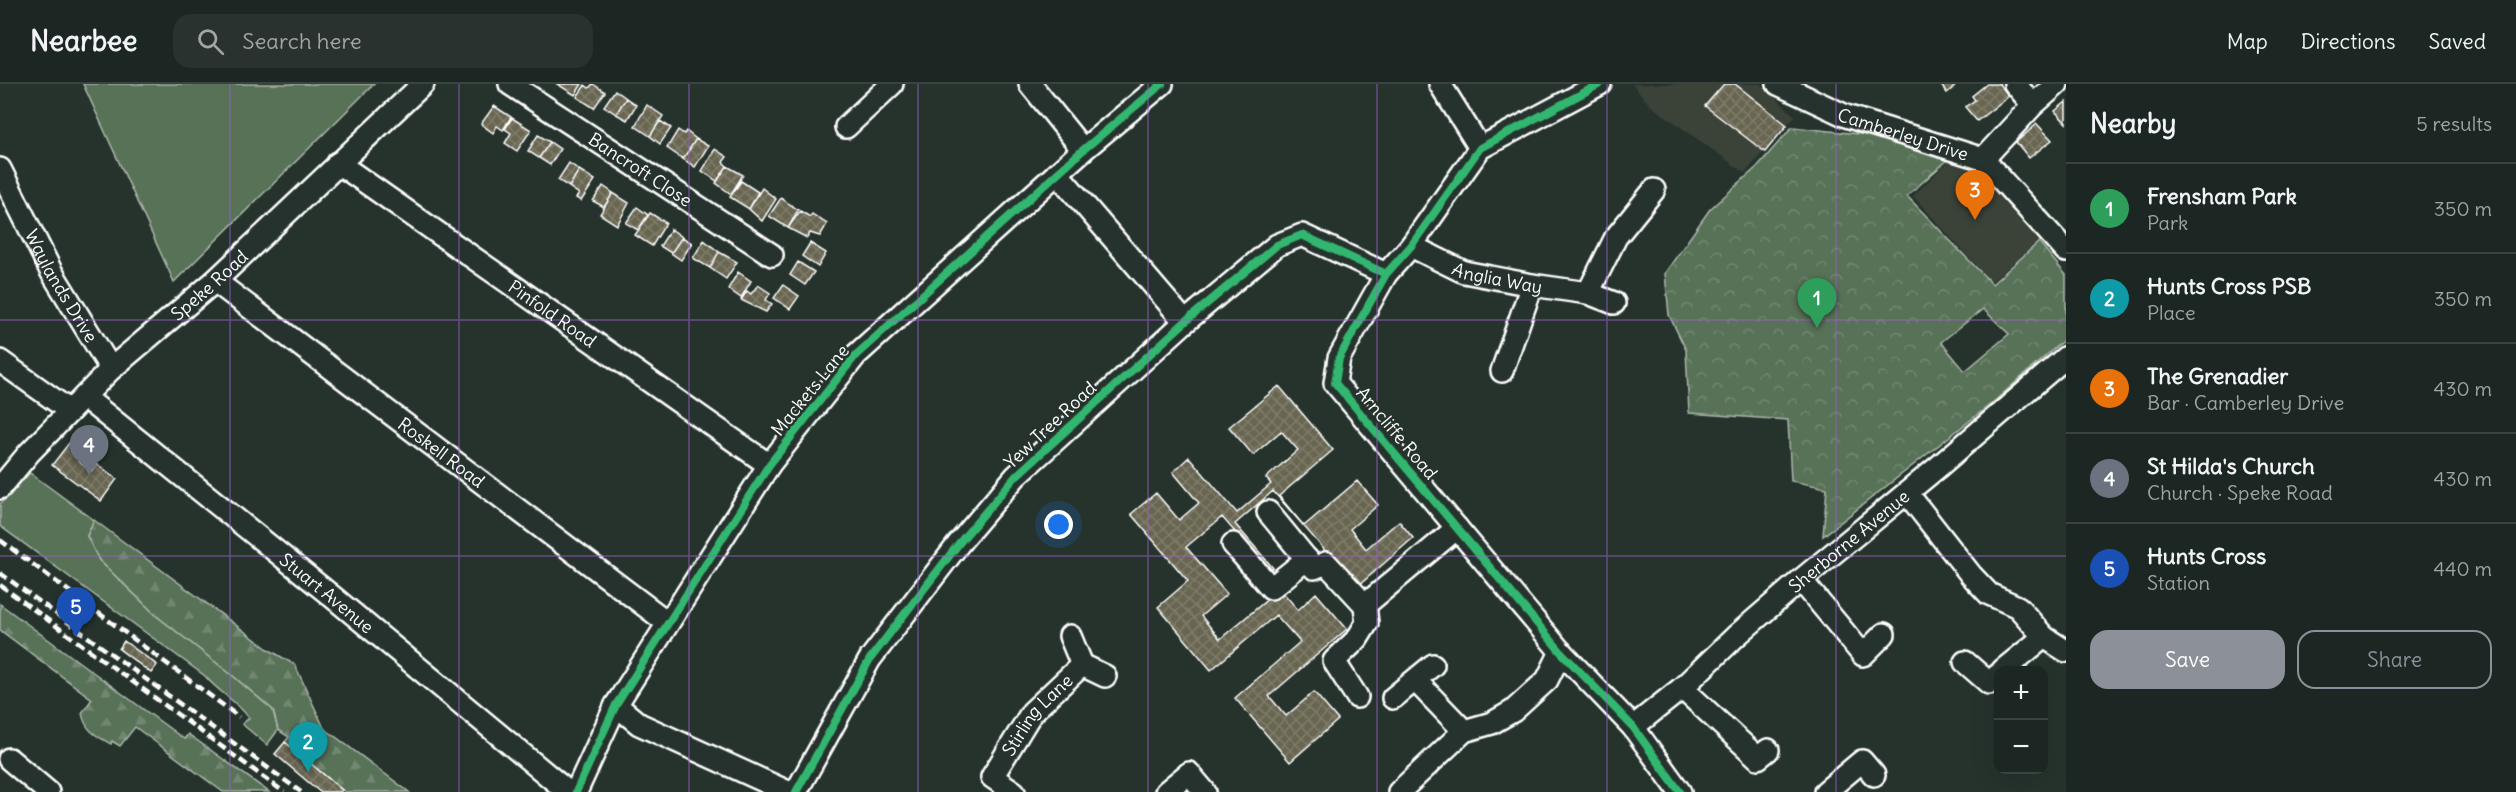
<!DOCTYPE html>
<meta charset="utf-8">
<style>
:root{--surface:#1c2622;--page:#29322f;--text:#f1f3f6;--muted:#a0a5a5;--line:#3a4340;--accent:#8c9099}
body{margin:0;font-family:Delius,sans-serif;background:var(--page);color:var(--text)}
.controls{position:absolute;right:18px;bottom:18px;display:grid;overflow:hidden;border-radius:12px;box-shadow:0 6px 24px #0002}
.controls button{width:54px;height:54px;display:grid;place-items:center;padding:0;border:0;border-bottom:2px solid var(--line);background:var(--surface);color:var(--text);font:30px sans-serif}
.you{position:absolute;left:1059px;top:441px;width:21px;height:21px;margin:-15px;border:4px solid #fff;border-radius:50%;background:#1a73e8;box-shadow:0 0 0 9px #1a73e833}
.badge{display:grid;place-items:center;width:39px;height:39px;border-radius:50%;background:var(--accent);color:#fff;font-size:20px;font-weight:700}
.pin{position:absolute;translate:-50% -50px;filter:drop-shadow(0 2px 3px #0008)}
.pin::after{content:'';position:absolute;top:32px;width:21px;height:18px;background:inherit;clip-path:polygon(0 0,100% 0,50% 100%)}
.list{margin:0;padding:0;list-style:none}
h2{display:flex;justify-content:space-between;align-items:center;height:78px;margin:0;padding:0 24px;font-size:26px}
h2 small{font-size:20px;font-weight:400;color:var(--muted)}
.list li{display:grid;grid-template-columns:39px 1fr auto;gap:18px;align-items:center;box-sizing:border-box;height:90px;padding:0 24px;border-top:2px solid var(--line)}
.list b{display:block;font-size:22px;white-space:nowrap}
.list p{margin:0;font-size:20px;white-space:nowrap;color:var(--muted)}
.list em{font-size:20px;font-style:normal;color:var(--muted)}
.actions{display:flex;gap:12px;padding:18px 24px}
.actions a{flex:1;padding:14px 0;border:2px solid var(--accent);border-radius:18px;text-align:center;font-size:21px;color:var(--accent)}
.actions .main{background:var(--accent);color:#fff}
.icon{flex:none;width:33px;height:33px;fill:none;stroke:currentColor;stroke-width:2;stroke-linecap:round;stroke-linejoin:round}
.map{position:relative;flex:none;width:2066px;height:708px;overflow:hidden}
header{display:flex;align-items:center;gap:36px;box-sizing:border-box;height:84px;padding:0 30px;background:var(--surface);border-bottom:2px solid var(--line)}
header strong{font-size:28px}
nav{display:flex;gap:33px;margin-inline-start:auto;font-size:21px}
.search{width:420px;height:54px;background:var(--page);display:flex;align-items:center;gap:15px;box-sizing:border-box;padding:0 21px;border-radius:18px;color:var(--muted);font-size:22px}
main{display:flex}
aside{flex:1;background:var(--surface)}
.map>svg:first-child{display:block}
</style>
<header>
<strong>Nearbee</strong>
<div class="search"><svg class="icon" aria-label="search" viewBox="0 0 24 24"><circle cx="10" cy="10" r="6"/><path d="M15 15l6 6"/></svg>Search here</div>
<nav><a>Map</a><a>Directions</a><a>Saved</a></nav>
</header>
<main>
<div class="map">
<svg width="2066" height="708" viewBox="0 0 2066 708">
<defs>
<pattern id="forest-firs" width="22" height="20" patternUnits="userSpaceOnUse" patternTransform="scale(1.5)"><rect width="22" height="20" fill="#597258"/><path d="M5 1l3.5 6h-7zM16 11l3.5 6h-7z" fill="#728771"/></pattern>
<pattern id="park-crowns" width="20" height="18" patternUnits="userSpaceOnUse" patternTransform="scale(1.5)"><rect width="20" height="18" fill="#597258"/><path d="M2 6a3 3 0 1 1 6 0M12 15a3 3 0 1 1 6 0" fill="none" stroke="#728771"/></pattern>
<pattern id="building-cross-hatch" width="8" height="8" patternUnits="userSpaceOnUse" patternTransform="scale(1.5)"><rect width="8" height="8" fill="#686551"/><path d="M0 0l8 8M0 8l8-8" fill="none" stroke="#7f7c6b"/></pattern>
</defs>
<rect width="100%" height="100%" fill="#26332d"/>
<filter id="ink" filterUnits="userSpaceOnUse"><feTurbulence type="fractalNoise" baseFrequency=".0167" numOctaves="2"/><feDisplacementMap in="SourceGraphic" scale="12" xChannelSelector="R" yChannelSelector="G"/><feConvolveMatrix kernelMatrix="1 2 1 2 8 2 1 2 1" color-interpolation-filters="sRGB"/></filter>
<g filter="url(#ink)">
<!-- built -->
<path fill="#3a4238" d="M1632 0H1761L1795 32 1745 89 1650 21Z
M1951 75 1973 80 2039 158 1991 198 1913 112Z"/>
<!-- grass -->
<path fill="#597258" stroke="#acb8ac" stroke-width="1.5" d="M83 0H374L174 198Z
M30 389 94 436 87 452 99 476 158 533 232 591 273 626 278 646 267 661 242 640 249 634C237 617 218 608 205 592L0 442V420Z"/>
<!-- forest -->
<path fill="url(#forest-firs)" stroke="#acb8ac" stroke-width="1.5" d="M94 436 268 565 295 581 324 644 409 708H345L285 658 289 653 278 646 273 626 232 591 158 533 99 476 87 452Z
M0 520 184 655 188 650 269 708H223L135 643 120 662 112 657 111 660C97 652 85 647 82 629L92 615 0 546Z"/>
<!-- park -->
<path fill="url(#park-crowns)" stroke="#acb8ac" stroke-width="1.5" fill-rule="evenodd" d="M1792 43 1887 53 1951 73 1907 112 1992 200 2039 158 2066 191V254L1991 320 1823 452 1827 404 1791 397 1788 336 1689 329 1686 266 1669 231 1665 189 1710 125 1757 83ZM1983 225 2009 250 1965 287 1941 258Z"/>
<!-- building -->
<path fill="url(#building-cross-hatch)" stroke="#fff" stroke-width="1.5" d="M557 0H582L575 11Z
M593 0 605 8 594 24 577 13 585 1 589 4Z
M1724 0H1735L1787 41 1765 68 1705 22Z
M1940 0H1958L1947 9Z
M1987 0H1999L2009 12 1977 37 1965 23 1975 16 1972 12Z
M615 6 626 14 616 30 604 22Z
M626 14 636 21 627 36 616 30Z
M2066 18V39L2055 27Z
M647 21 663 32 650 52 635 42Z
M494 22 511 33 503 46 497 42 493 49 481 40Z
M512 34 531 46 517 67 505 59 511 49 505 45Z
M660 37 671 44 660 60 650 52Z
M2037 40 2052 56 2029 74 2016 58Z
M678 46 684 50 686 47 696 55 683 75 667 64Z
M538 51 550 58 539 74 528 67Z
M696 55 708 62 695 83 683 75Z
M550 58 560 65 550 81 539 74Z
M715 65 727 73 723 78 727 82 717 97 702 87Z
M569 79 579 86 569 103 558 96Z
M727 82 743 91 731 110 716 99Z
M579 86 595 96 581 117 576 114 579 110 569 103Z
M741 97 758 108 749 125 730 113Z
M603 102 613 109 604 123 593 117Z
M762 104 776 115 762 137 749 125Z
M613 109 629 119 617 141 600 130Z
M781 114 798 126 788 144 769 132Z
M637 123 648 131 638 146 626 139Z
M800 127 810 133 812 130 827 140 820 152 810 149 807 154 788 144Z
M650 129 666 139 652 162 635 151Z
M671 145 682 153 671 169 660 162Z
M682 153 692 159 681 176 671 169Z
M704 156 719 168 710 184 693 174Z
M810 159 826 169 818 183 802 172Z
M719 168 737 178 726 195 710 184Z
M798 178 814 188 805 201 790 191Z
M738 188 751 197 741 214 728 205Z
M758 201 770 209 766 216 772 220 766 228 741 216 747 207 751 210Z
M783 201 799 212 790 225 774 214Z
M1279 302 1333 366 1279 412 1304 442 1357 397 1378 421 1350 445 1366 465 1399 437 1413 454 1357 503 1273 407 1235 440 1273 484 1269 487 1222 433 1186 463 1227 510 1201 532 1220 555 1280 505 1298 526 1316 509 1347 545 1269 612 1286 632 1314 608 1338 636 1290 678 1235 614 1300 558 1276 531 1211 586 1158 523 1188 497 1131 430 1156 409 1179 436 1199 419 1173 388 1189 373 1237 429 1271 400 1266 394 1298 366 1281 347 1253 371 1229 343Z
M69 359 83 370 78 377 91 387 97 380 117 395 101 417 52 381Z
M124 557 157 581 151 589 119 565Z
M285 658 342 706 340 708H320L275 670Z"/>
<g fill="none" stroke-linecap="round" stroke-linejoin="round">
<!-- minor casing -->
<g stroke="#fff" stroke-width="26">
<g id="minor">
<path id="s1" d="M510 0 772 171"/>
<path d="M1030 0 1083 66"/>
<path d="M1440 0 1480 64"/>
<path d="M1600 0 1480 64 1411 162 1386 190 1339 274 1335 299 1561 568 1633 643 1680 708"/>
<path id="s2" d="M1778 0 1846 32 1983 75 2066 167"/>
<path d="M2015 0 2033 21"/>
<path d="M846 43 892 0"/>
<path d="M1983 75 2033 21 2057 0"/>
<path id="s3" d="M338 79 769 381"/>
<path id="s4" d="M0 85 51 187 111 285"/>
<path d="M1057 89 1185 238"/>
<path id="s5" d="M1411 162 1464 188 1532 201 1588 209 1616 153 1654 106"/>
<path id="s6" d="M215 197 668 539"/>
<path d="M1588 209 1614 219"/>
<path d="M0 277 70 327"/>
<path d="M1502 287 1532 201"/>
<path id="s7" d="M84 313 334 514 568 708"/>
<path id="s8" d="M0 404 29 369 111 285 215 197 423 0"/>
<path d="M1907 409 1971 491 1989 510 2018 523 2044 553 2003 586"/>
<path d="M1268 428 1314 484 1326 479 1365 521 1457 444"/>
<path d="M1233 460 1271 504 1307 475"/>
<path d="M1801 496 1863 571 1884 550"/>
<path d="M1070 552 1082 581 1105 592"/>
<path d="M2044 553 2066 567"/>
<path d="M1965 578 1989 599 1998 591"/>
<path d="M1416 597 1464 647"/>
<path d="M1682 604 1758 674 1768 666"/>
<path d="M1357 613 1334 577 1357 555 1367 539 1365 521"/>
<path d="M1393 614 1433 581"/>
<path d="M616 621 639 640 788 708"/>
<path id="s9" d="M1633 643 1682 604 1736 552 1801 496 1938 383 2066 273"/>
<path d="M9 675 48 708"/>
<path d="M576 708 616 621 769 381 856 271 1083 66 1162 0"/>
<path d="M796 708 870 575 960 458 1016 392 1185 238 1277 161 1302 151 1386 190"/>
<path id="s10" d="M1014 708 992 693 1032 628 1082 581"/>
<path d="M1166 708 1189 689 1205 708"/>
<path d="M1399 708 1464 647 1492 639 1513 627 1547 596 1561 568"/>
<path d="M1825 708 1862 677 1874 691"/>
</g>
</g>
<!-- minor -->
<use href="#minor" stroke="#26332d" stroke-width="21"/>
<!-- rail -->
<path stroke="#fff" stroke-width="4.5" stroke-dasharray="9 4.5" stroke-linecap="butt" d="M0 456 239 633
M0 489 301 708
M0 501 284 708"/>
<!-- cycleway casing -->
<g stroke="#26332d" stroke-width="11">
<path id="cycleway" d="M1600 0 1480 64 1411 162 1386 190 1339 274 1335 299 1561 568 1633 643 1680 708
M576 708 616 621 769 381 856 271 1083 66 1162 0
M796 708 870 575 960 458 1016 392 1185 238 1277 161 1302 151 1386 190"/>
</g>
<!-- cycleway -->
<use href="#cycleway" stroke="#33b770" stroke-width="8"/>
</g>
</g>
<!-- grid -->
<path fill="none" stroke="#9c61cf" stroke-width="1.5" stroke-opacity="0.55" d="M230 0V708M459 0V708M689 0V708M918 0V708M1148 0V708M1377 0V708M1607 0V708M1836 0V708M0 236H2066M0 472H2066"/>
<g text-anchor="middle" dominant-baseline="central" stroke-width="5" stroke-linejoin="round" paint-order="stroke">
<!-- street labels -->
<g font-size="18" fill="#fff" stroke="#26332d">
<text stroke="none"><textPath href="#s2" startOffset="135">Camberley Drive</textPath></text>
<text stroke="none"><textPath href="#s1" startOffset="156">Bancroft Close</textPath></text>
<text stroke="none"><textPath href="#s5" startOffset="93">Anglia Way</textPath></text>
<text stroke="none"><textPath href="#s8" startOffset="292">Speke Road</textPath></text>
<text stroke="none"><textPath href="#s4" startOffset="132">Waylands Drive</textPath></text>
<text stroke="none"><textPath href="#s3" startOffset="262">Pinfold Road</textPath></text>
<text transform="translate(810 306) rotate(-51)">Mackets Lane</text>
<text transform="translate(1050 341) rotate(-43)">Yew Tree Road</text>
<text transform="translate(1397 349) rotate(50)">Arncliffe Road</text>
<text stroke="none"><textPath href="#s6" startOffset="284">Roskell Road</textPath></text>
<text stroke="none"><textPath href="#s9" startOffset="285">Sherborne Avenue</textPath></text>
<text stroke="none"><textPath href="#s7" startOffset="312">Stuart Avenue</textPath></text>
<text stroke="none"><textPath href="#s10" startOffset="104">Stirling Lane</textPath></text>
</g>
</g>
</svg>
<div class="controls">
<button>+</button>
<button>−</button>
</div>
<div class="you"></div>
<div class="pin badge" style="left:1817px;top:244px;background:#2e9e5b">1</div>
<div class="pin badge" style="left:308px;top:688px;background:#0f9aa8">2</div>
<div class="pin badge" style="left:1975px;top:136px;background:#e8710a">3</div>
<div class="pin badge" style="left:89px;top:391px;background:#6b7280">4</div>
<div class="pin badge" style="left:76px;top:553px;background:#1a4fb4">5</div>
</div>
<aside>
<h2>Nearby<small>5 results</small></h2>
<ul class="list">
<li><span class="badge" style="background:#2e9e5b">1</span><div><b>Frensham Park</b><p>Park</p></div><em>350 m</em></li>
<li><span class="badge" style="background:#0f9aa8">2</span><div><b>Hunts Cross PSB</b><p>Place</p></div><em>350 m</em></li>
<li><span class="badge" style="background:#e8710a">3</span><div><b>The Grenadier</b><p>Bar · Camberley Drive</p></div><em>430 m</em></li>
<li><span class="badge" style="background:#6b7280">4</span><div><b>St Hilda's Church</b><p>Church · Speke Road</p></div><em>430 m</em></li>
<li><span class="badge" style="background:#1a4fb4">5</span><div><b>Hunts Cross</b><p>Station</p></div><em>440 m</em></li>
</ul>
<div class="actions"><a class="main">Save</a><a>Share</a></div>
</aside>
</main>
